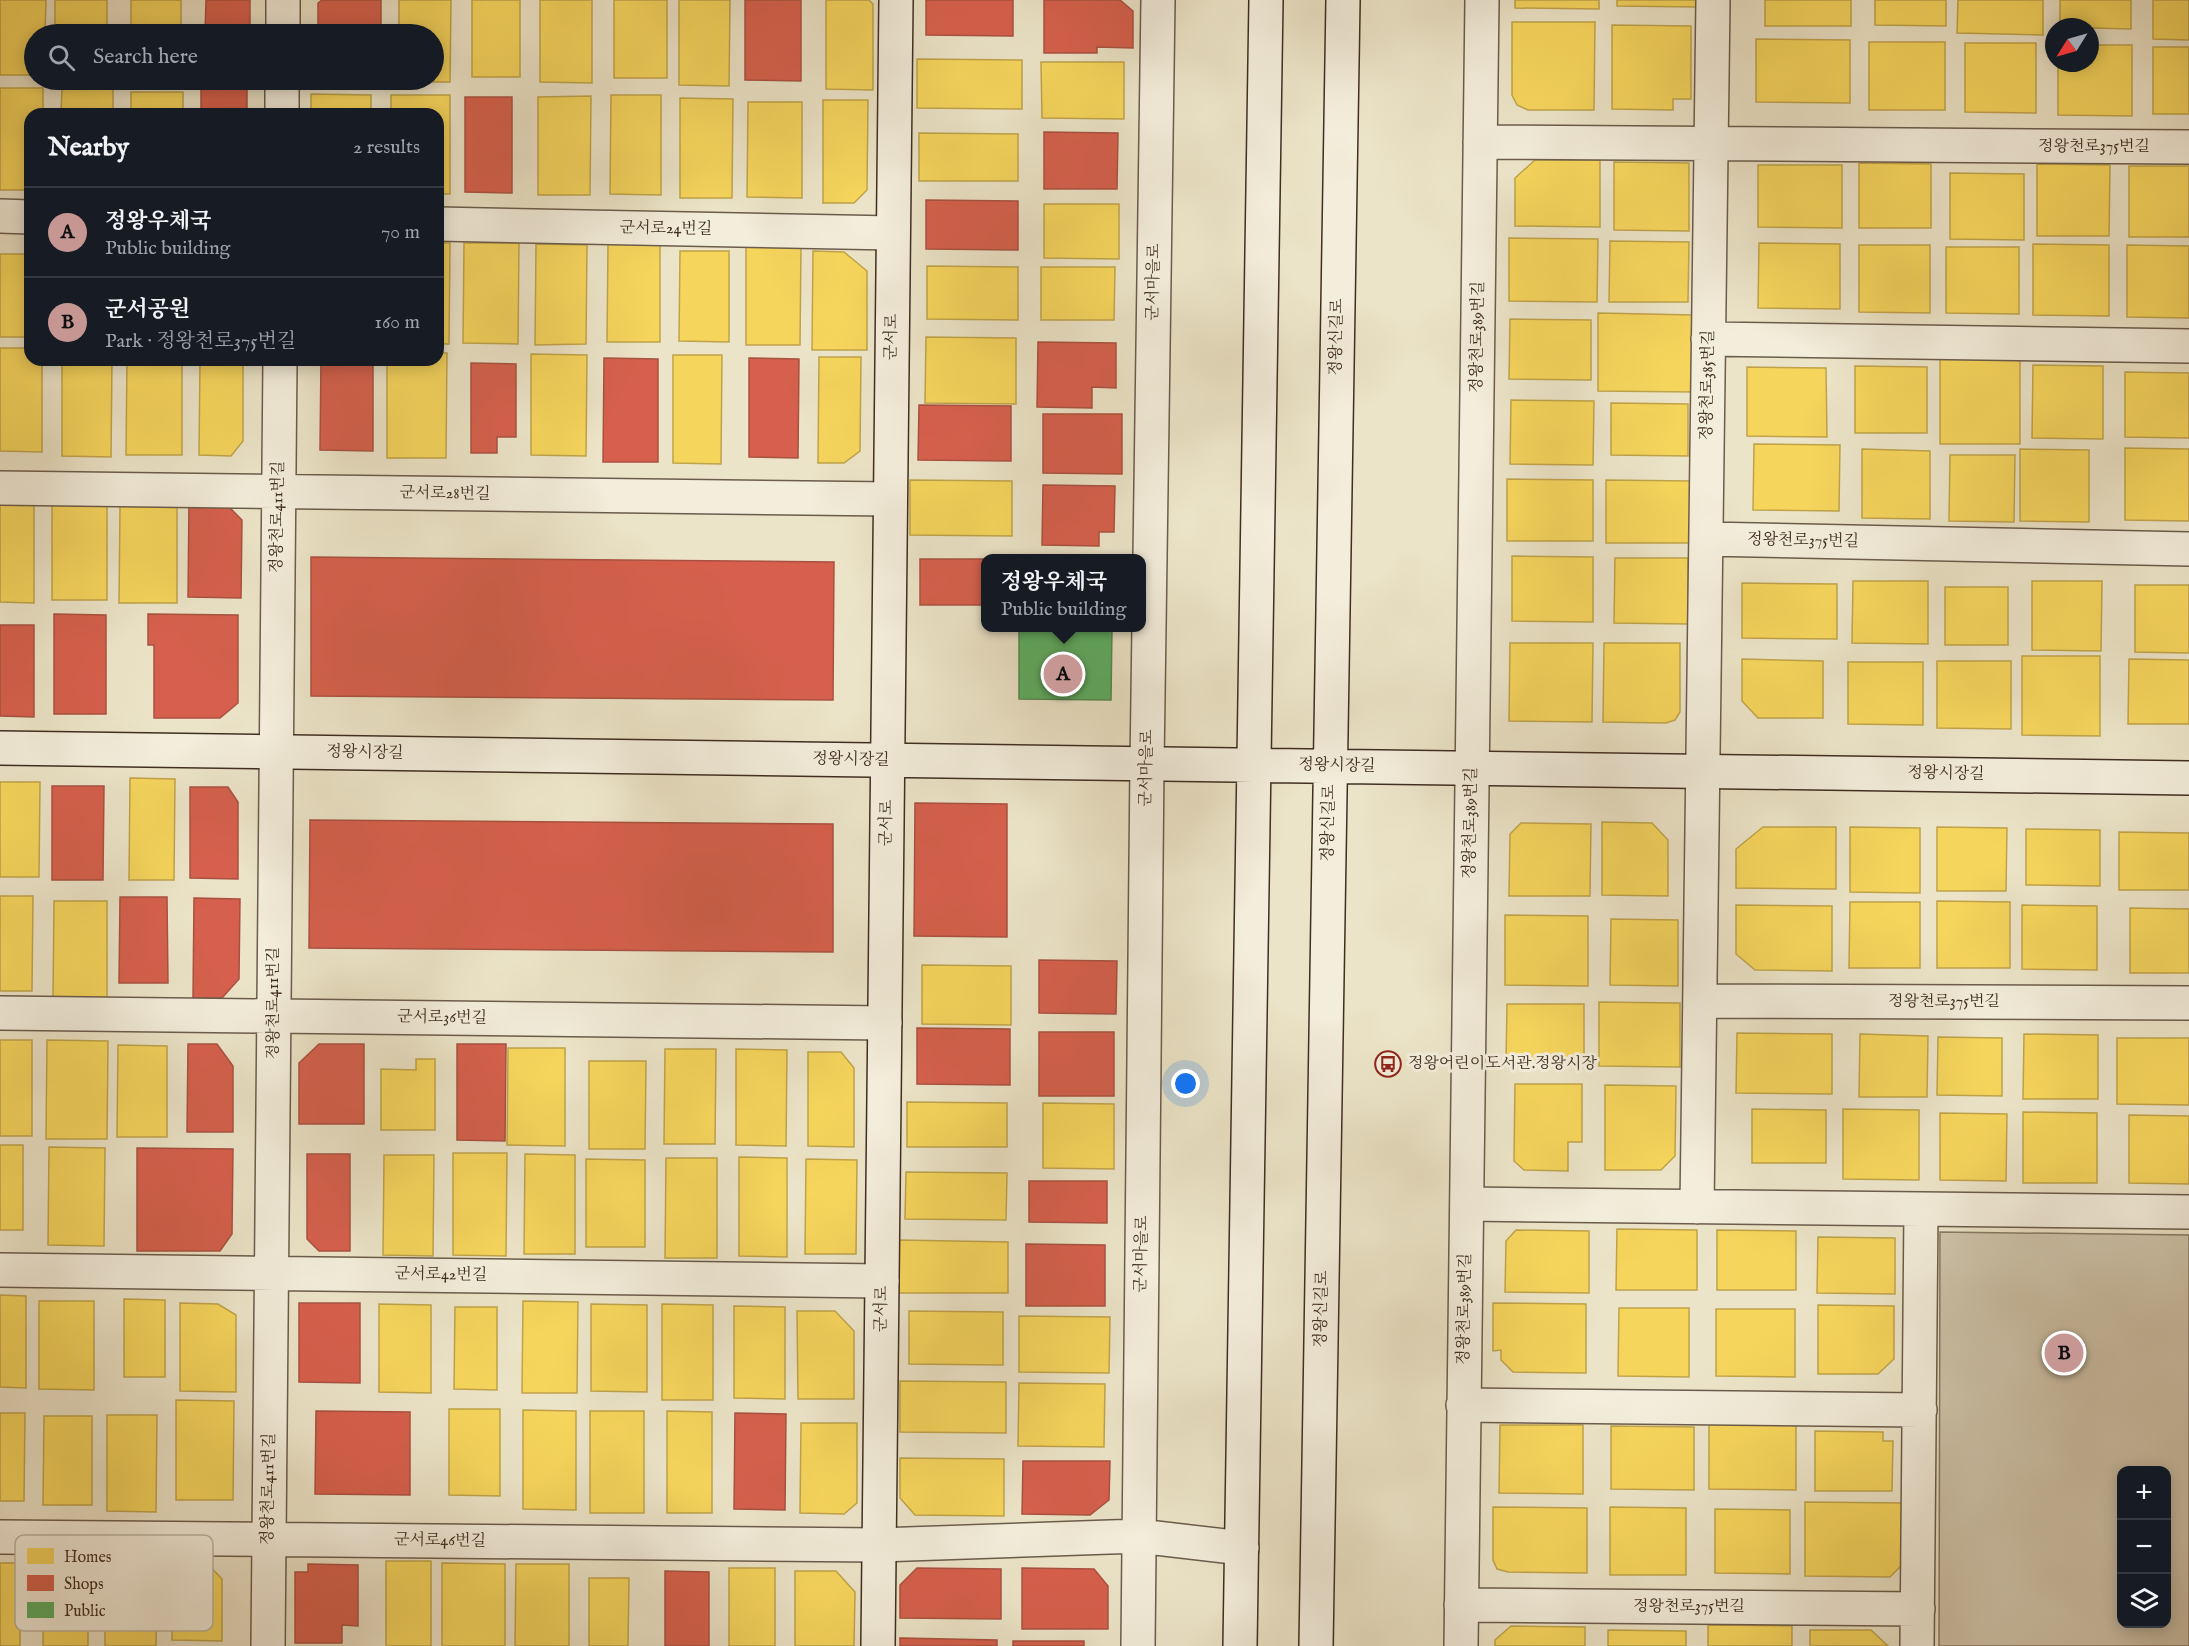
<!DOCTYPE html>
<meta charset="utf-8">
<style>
:root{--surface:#171b24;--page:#20242c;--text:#f1f3f6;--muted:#9ea1a6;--line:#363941;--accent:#c59692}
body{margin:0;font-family:"IM FELL English","Noto Serif KR",serif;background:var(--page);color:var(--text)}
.controls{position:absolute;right:18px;bottom:18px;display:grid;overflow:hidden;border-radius:12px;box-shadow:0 3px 15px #0003}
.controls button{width:54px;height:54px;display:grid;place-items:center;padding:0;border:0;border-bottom:2px solid var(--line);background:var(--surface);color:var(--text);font:30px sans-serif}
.compass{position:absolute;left:2045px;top:18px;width:54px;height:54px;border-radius:50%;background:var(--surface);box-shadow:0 3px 15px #0003;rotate:233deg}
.you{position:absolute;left:1186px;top:1084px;width:21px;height:21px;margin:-15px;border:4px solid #fff;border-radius:50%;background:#1a73e8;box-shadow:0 0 0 9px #1a73e833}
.badge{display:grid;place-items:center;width:39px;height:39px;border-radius:50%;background:var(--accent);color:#111;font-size:20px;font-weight:700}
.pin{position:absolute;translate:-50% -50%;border:3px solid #fff;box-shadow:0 2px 6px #0006}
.popup{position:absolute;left:981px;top:554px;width:165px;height:78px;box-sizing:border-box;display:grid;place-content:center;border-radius:12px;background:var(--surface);filter:drop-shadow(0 2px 4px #0005);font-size:20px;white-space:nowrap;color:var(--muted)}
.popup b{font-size:22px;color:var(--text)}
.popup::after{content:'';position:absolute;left:50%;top:100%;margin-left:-12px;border:12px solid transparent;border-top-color:var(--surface)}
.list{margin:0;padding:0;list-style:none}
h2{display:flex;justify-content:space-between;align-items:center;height:78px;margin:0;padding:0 24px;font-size:26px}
h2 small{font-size:20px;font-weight:400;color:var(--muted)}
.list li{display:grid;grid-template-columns:39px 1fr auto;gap:18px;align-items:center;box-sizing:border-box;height:90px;padding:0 24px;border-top:2px solid var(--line)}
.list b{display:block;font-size:22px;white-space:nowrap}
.list p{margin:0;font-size:20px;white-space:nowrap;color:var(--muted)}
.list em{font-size:20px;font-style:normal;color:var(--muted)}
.icon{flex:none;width:33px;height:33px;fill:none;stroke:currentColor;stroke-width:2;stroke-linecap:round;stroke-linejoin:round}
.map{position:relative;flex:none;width:2189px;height:1646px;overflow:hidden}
.search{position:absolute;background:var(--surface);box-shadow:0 3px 15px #0003;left:24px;top:24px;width:420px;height:66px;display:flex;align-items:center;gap:15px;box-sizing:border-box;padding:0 21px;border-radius:33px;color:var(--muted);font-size:22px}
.panel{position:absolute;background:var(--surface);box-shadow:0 3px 15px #0003;left:24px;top:108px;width:420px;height:258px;border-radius:18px}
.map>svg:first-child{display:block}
</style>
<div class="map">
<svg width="2189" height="1646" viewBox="0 0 2189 1646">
<rect width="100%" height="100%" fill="#ece4c8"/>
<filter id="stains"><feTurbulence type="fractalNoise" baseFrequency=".00333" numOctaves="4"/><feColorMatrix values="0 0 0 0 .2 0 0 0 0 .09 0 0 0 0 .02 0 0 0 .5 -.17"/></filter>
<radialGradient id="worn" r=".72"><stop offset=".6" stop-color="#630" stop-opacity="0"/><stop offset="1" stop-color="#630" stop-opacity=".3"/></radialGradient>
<!-- green -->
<path fill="#cfc5ac" stroke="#887a66" stroke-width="1.5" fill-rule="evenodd" d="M1940 1232 2189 1235V1646H1939ZM2122 1470H2166V1624H2122Z"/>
<!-- homes -->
<path fill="#f6d55c" stroke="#bfa34a" stroke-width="1.5" d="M0 0H46L45 34H34V75H0Z
M55 0H107V34H55Z
M131 0H181V34H131Z
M399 0H451L450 82H398V80H434V34H399Z
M472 0H520V77H472Z
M540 0H592V83L540 82Z
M614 0H667V78H614Z
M679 0H730L729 86 679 85Z
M826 0H869L873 4V90L826 89Z
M1515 0H1599V9L1515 8Z
M1617 0H1696V7L1617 6Z
M1765 0H1851V26H1765Z
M1875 0H1946V26L1875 25Z
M1958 0H2043V35L1957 33Z
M2060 0H2131V29L2060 27Z
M2153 0H2189V40L2153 39Z
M1512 22H1595L1594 110H1528L1517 105 1512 95Z
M1612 25 1691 26V99H1673V110L1612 109Z
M1756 39 1850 40V103L1756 102Z
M1869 42H1945V110H1869Z
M1965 43H2036V113L1965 112Z
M2090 45H2132V116L2058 115V63H2090Z
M2153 47H2189V114H2153Z
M917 59 1022 60V109L917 108Z
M1041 62H1124V119L1042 118Z
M0 88H43V114H30V190H0Z
M62 88H113V114H61Z
M131 92H183V114H131Z
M311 94 371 95V114H311Z
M391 95H450V194H438V114H391Z
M611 95H661V195L610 194Z
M591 96 590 195H538V97Z
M680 98 733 99 732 198H680Z
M823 100H868L867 190 854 203H823Z
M748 102H802V198L747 197Z
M919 133 1018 134V181H919Z
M1535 160H1600V227L1515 226V178Z
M1614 162 1689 163V231L1614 230Z
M1859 163 1931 164V228H1859Z
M2037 164 2110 165 2109 236H2037Z
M1758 165H1842V228L1758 227Z
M2129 166H2189V237H2129Z
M1950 173 2024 174V240L1950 239Z
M1044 204H1119V259L1044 258Z
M1509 238 1598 239 1597 302 1509 301Z
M1610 241 1689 242 1688 302H1609Z
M438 243H450L449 344H438Z
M464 243H519L518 344 463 343Z
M1759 243 1840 244V309L1758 308Z
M536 244 587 245 586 344 535 345Z
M608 244H660V342H607Z
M2033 244 2109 245V316L2033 315Z
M1859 245H1930V313L1859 312Z
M2127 245 2189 246V318L2127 317Z
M746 246 801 247 800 345H746Z
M1946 247H2019V314L1946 313Z
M680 251H729V342L679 341Z
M813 251 844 252 867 271V350H812Z
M0 254H30V337H0Z
M927 266 1018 267V320L927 319Z
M1041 267H1115L1114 320H1041Z
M1598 313 1694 315 1693 392 1598 391Z
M1510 319 1591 320V380L1509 379Z
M926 337 1016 338V404L925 403Z
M0 348H30V360H42V452L0 451Z
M438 353H447L446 458H387V360H438Z
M531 354 587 355 586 456 531 455Z
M673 355H722L721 464 673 463Z
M819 357H861L860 451 844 463H818Z
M1940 357 2020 358V444H1940Z
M62 360H112L111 457 62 456Z
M127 360H182V455H126Z
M200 360H243V441L231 456 199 455Z
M2033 365 2103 366V439L2032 438Z
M1855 366 1927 367V433H1855Z
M1747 367 1826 368 1827 437 1747 436Z
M2125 372 2189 373V438L2125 437Z
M1511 400 1594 401 1593 465 1510 464Z
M1611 403 1688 404V456L1611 455Z
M1754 444 1840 445 1839 511 1753 510Z
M2125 448 2189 449V521L2125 520Z
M1862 449 1930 451V519L1862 518Z
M2020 449 2089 450V522L2020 521Z
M1950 455H2015L2014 522 1949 521Z
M1507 479 1593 480V541H1507Z
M910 480 1012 481V536L910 535Z
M1606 480 1690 481V543H1606Z
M0 503H34V603L0 602Z
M52 504 107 505V600H52Z
M120 506H177V603H119Z
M1512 556 1593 557V622L1512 621Z
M1615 558H1688V624L1614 623Z
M1853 581H1928V644L1852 643Z
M2032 581H2102L2101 651 2032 650Z
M1742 583 1837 584V639L1742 638Z
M2135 585H2189V653L2135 652Z
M1945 587H2008V645H1945Z
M1510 643H1593L1592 722 1509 721Z
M1604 643H1680V712L1675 720 1666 723 1603 722Z
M2022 656H2100V736L2022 735Z
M1742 659 1823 661V718H1758L1742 701Z
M2129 659 2189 660V724H2128Z
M1937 661H2011V729L1937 728Z
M1848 662H1923V725L1848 724Z
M130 778 175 779 174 880H129Z
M0 782H40L39 877H0Z
M1602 822 1652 823 1668 840V896L1602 895Z
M1521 823 1591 824 1590 896H1509L1510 834Z
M1763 827H1836V889L1736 888V849Z
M1850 827 1920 828V893L1850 892Z
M1937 827 2007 828 2006 891H1937Z
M2026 829 2100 830V886L2026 885Z
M2119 832 2189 833V890H2119Z
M0 896H33L32 991H0Z
M54 901H107V1000L53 999Z
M1937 901 2010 902V968H1937Z
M1850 902H1920V968H1849Z
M1736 905 1832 906V971L1755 970 1736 954Z
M2022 905 2097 906V970L2022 969Z
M2130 908 2189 909V973H2130Z
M1505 915 1588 916V986L1505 985Z
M1611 919 1678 920V986L1610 985Z
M922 965 1011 966V1025L922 1024Z
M1599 1002 1680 1003V1067L1599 1066Z
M1507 1004H1584V1063L1506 1062Z
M1737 1033 1832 1034V1094L1736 1093Z
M1860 1034 1928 1036 1927 1097H1859Z
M2024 1034 2098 1035V1099H2023Z
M1938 1037 2002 1038V1096L1937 1095Z
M2117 1038H2189V1105L2117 1104Z
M0 1040H32V1136H0Z
M47 1040 108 1041 107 1139H46Z
M118 1045 167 1046V1137H117Z
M508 1048H565V1146L507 1145Z
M665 1049H716L715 1144H664Z
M736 1049 787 1050 786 1146 736 1145Z
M808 1052H841L854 1068V1147L808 1146Z
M416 1059H435V1130H381V1069L416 1070Z
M589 1061H646L645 1149H589Z
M1515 1084H1582V1142H1568V1171L1524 1170 1514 1161Z
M1605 1085 1676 1086 1675 1156 1661 1170H1605Z
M907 1102 1007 1103V1147H907Z
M1043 1103 1114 1104V1169L1043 1168Z
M1752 1109 1826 1110V1163H1752Z
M1843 1109 1919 1110V1180L1843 1179Z
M2023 1112 2097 1113V1183H2023Z
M1940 1113 2007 1114 2006 1181 1940 1180Z
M2129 1115 2189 1116V1184L2129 1183Z
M0 1145H23V1230H0Z
M49 1147 105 1148 104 1246 48 1245Z
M453 1153H507L506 1256 453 1255Z
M525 1154 575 1155V1254H524Z
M384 1155H434L433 1256 383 1255Z
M739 1157 787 1158V1257L739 1256Z
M666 1158H717V1258H665Z
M586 1159 645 1160V1247H586Z
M806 1159 857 1160 856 1254H805Z
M906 1172 1007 1173 1006 1220 905 1219Z
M1617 1229 1697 1230V1290H1616Z
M1516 1230 1589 1231V1293L1505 1292 1506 1241Z
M1717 1230 1796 1231V1290H1717Z
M1818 1237 1895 1238V1294L1817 1293Z
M899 1240 1008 1242V1293H898Z
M0 1295 26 1296V1388L0 1387Z
M124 1299 165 1300V1377H124Z
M39 1301H94V1390L39 1389Z
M523 1301 578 1302 577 1393H522Z
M180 1303 218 1304 236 1315V1392L180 1391Z
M1493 1303 1586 1304V1373L1513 1372 1501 1360V1350L1493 1351Z
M379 1304 431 1305V1393L379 1392Z
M591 1304 647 1305V1392L591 1391Z
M662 1304 713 1305V1400H662Z
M1818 1305 1894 1306V1359L1878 1374H1818Z
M734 1306 785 1307V1399L734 1398Z
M455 1307H497V1390L454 1389Z
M1619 1308H1689V1377L1618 1376Z
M1716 1309H1795V1377L1716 1376Z
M797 1311H835L854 1331V1399H798Z
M909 1311 1003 1312V1365L909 1364Z
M1019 1316 1110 1317 1109 1373 1019 1372Z
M900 1381 1006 1382V1433L900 1432Z
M1019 1383 1105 1384 1104 1447 1018 1446Z
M176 1400 234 1401 233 1500H176Z
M449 1409H500V1496L449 1495Z
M523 1410 576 1411V1510L523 1509Z
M590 1411H644V1513H590Z
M667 1411 712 1412V1513H667Z
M0 1413H25L24 1501H0Z
M107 1415H157L156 1512 107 1511Z
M44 1416H92V1505H43Z
M801 1423H857V1503L844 1514 800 1513Z
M1709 1424 1796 1425V1490L1709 1489Z
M1500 1425H1583V1494L1499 1493Z
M1611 1426 1694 1427V1490L1611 1489Z
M1815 1431 1883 1432V1441H1893L1892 1491H1815Z
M900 1458 1004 1459V1516L915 1515 900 1498Z
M1805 1502 1903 1503V1564L1890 1577 1805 1576Z
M1493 1507 1587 1508V1573L1508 1572 1497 1569 1493 1560Z
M1610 1507 1686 1508V1575H1610Z
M1715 1509 1790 1510V1574L1715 1573Z
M105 1558H157L156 1646H105Z
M172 1558 203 1559 222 1579V1641L172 1640Z
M386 1561H431V1646H386Z
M0 1563H20V1646H0Z
M442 1563 505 1564V1646H442Z
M516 1564H569V1646H515Z
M44 1567H88V1646H43Z
M729 1568H775V1646H729Z
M795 1571H836L855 1592 854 1646H795Z
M589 1578H629L628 1646H589Z
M1708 1625 1792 1626V1646H1708Z
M1511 1626 1585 1627V1646H1495V1640Z
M1608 1630 1686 1631V1646H1608Z
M1810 1630H1871L1888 1646H1810Z"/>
<!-- shops -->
<path fill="#d6604d" stroke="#a95140" stroke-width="1.5" d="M206 0H250V34H205Z
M322 0H381V34H318V3Z
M745 0H801V81L745 80Z
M926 0H1013V36L926 35Z
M1044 0H1120L1133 11V48L1097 47V53H1044Z
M205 80H249V82H205Z
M201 88 247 89V114H201Z
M465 97H512V193L465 192Z
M1044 132 1118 133 1117 189H1044Z
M926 200 1018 201V250L926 249Z
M1038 342 1116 343V388L1092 387V408L1037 407Z
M604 358 658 359V462H603Z
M749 358 799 359 798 458 749 457Z
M321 360H373V451L320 450Z
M471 363 516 364V437H497V453H471Z
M919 405 1011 406V461L918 460Z
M1043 414H1122V474L1043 473Z
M1043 485 1115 486 1114 532H1099V546L1042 545Z
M189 501H223L242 520 241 598 188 597Z
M1040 555H1112V558H1040Z
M311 557 834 562 833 700 311 696Z
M920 559H985V605H920Z
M54 614 106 615V714H54Z
M148 614 238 615V703L220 718H154V645H148Z
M0 625H34V717L0 716Z
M52 786H104L103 880H52Z
M190 787H228L238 802V879L190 878Z
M915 803 1007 804V937L914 936Z
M310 820 833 824V952L309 948Z
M120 897H167L168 983H119Z
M194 898 240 899 239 979 222 998H193Z
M1039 960 1117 961 1116 1014 1039 1013Z
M917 1028 1010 1029V1085L917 1084Z
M1039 1032H1114V1096H1039Z
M188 1044H217L233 1066V1132H187Z
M319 1044H364V1124H299V1063Z
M457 1044H506L505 1141 457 1140Z
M137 1148 233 1149 232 1234 220 1251H137Z
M307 1154H350V1251H319L307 1239Z
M1029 1181H1107V1223L1029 1222Z
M1026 1244 1105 1245V1306H1026Z
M299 1303H360V1383L299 1382Z
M316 1411 410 1412V1495L315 1494Z
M735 1413 786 1414 785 1510 734 1509Z
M1023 1461H1110L1109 1500 1090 1515 1022 1514Z
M308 1564 358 1565V1626L342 1625V1643H295V1572H308Z
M917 1568 1001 1569V1619L900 1618V1585Z
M1022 1568 1094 1569 1108 1586V1629H1022Z
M665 1571 709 1572V1646H665Z
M900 1638 997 1640V1646H900Z
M1013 1641H1084V1646H1013Z"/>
<!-- public -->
<path fill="#5aae61" stroke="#52884e" stroke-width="1.5" d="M1019 628H1112L1111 700 1019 699Z"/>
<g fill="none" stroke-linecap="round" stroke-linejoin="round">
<!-- street casing -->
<g stroke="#6b5c4b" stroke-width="36">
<path id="street" d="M283 34V0
M282 114V80
M1480 142 2189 147
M0 216 30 217
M438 224 893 233
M1708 339 2189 346
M0 488 890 499
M1706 539 2189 549
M1700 1001 2189 1003
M0 1013 885 1023
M1467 1204 1921 1209
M1697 1207 1713 0
M0 1270 882 1281
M1463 1405 1920 1410
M0 1537 879 1545 1139 1536 1242 1548
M1461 1605 1918 1609
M268 1646 280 360
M1138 1646 1147 765 1158 0
M1461 1646 1482 0
M1917 1646 1921 1209 2189 1212"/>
</g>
<!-- secondary casing -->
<g stroke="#402e21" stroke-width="36">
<path id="secondary" d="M0 748 2189 778
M878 1646 896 0
M1240 1646 1266 0
M1316 1646 1343 0"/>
</g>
<!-- street -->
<use href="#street" stroke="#f3eddb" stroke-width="33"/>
<!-- secondary -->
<use href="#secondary" stroke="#f3eddb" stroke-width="33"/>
</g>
<!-- icons -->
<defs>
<g id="bus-ring" transform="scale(1.35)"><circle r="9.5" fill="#f3eddb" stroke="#8f2418" stroke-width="1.5"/><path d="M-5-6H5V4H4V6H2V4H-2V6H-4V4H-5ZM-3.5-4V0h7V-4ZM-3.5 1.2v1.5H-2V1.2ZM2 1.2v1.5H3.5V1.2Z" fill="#8f2418"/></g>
</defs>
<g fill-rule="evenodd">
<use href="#bus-ring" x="1388" y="1064"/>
</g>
<g text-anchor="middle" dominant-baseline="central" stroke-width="6" stroke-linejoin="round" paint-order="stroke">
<!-- street labels -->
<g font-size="16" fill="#402e21" stroke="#f3eddb">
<text x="2094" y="147">정왕천로375번길</text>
<text transform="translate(666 229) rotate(1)">군서로24번길</text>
<text transform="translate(1154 282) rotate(-89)">군서마을로</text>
<text transform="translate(892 337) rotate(-89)">군서로</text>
<text transform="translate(1337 337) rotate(-89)">정왕신길로</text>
<text transform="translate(1478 337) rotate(-89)">정왕천로389번길</text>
<text transform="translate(1708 385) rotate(-89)">정왕천로385번길</text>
<text transform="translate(445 494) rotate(1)">군서로28번길</text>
<text transform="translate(278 517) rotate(-89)">정왕천로411번길</text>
<text transform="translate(1803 541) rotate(1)">정왕천로375번길</text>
<text transform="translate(365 753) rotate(1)">정왕시장길</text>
<text transform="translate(851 760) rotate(1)">정왕시장길</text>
<text transform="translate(1337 766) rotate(1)">정왕시장길</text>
<text transform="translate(1147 768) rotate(-89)">군서마을로</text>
<text transform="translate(1946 774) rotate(1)">정왕시장길</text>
<text transform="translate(887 823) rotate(-89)">군서로</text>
<text transform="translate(1329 823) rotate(-89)">정왕신길로</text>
<text transform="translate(1471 823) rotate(-89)">정왕천로389번길</text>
<text x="1944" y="1002">정왕천로375번길</text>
<text transform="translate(274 1003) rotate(-90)">정왕천로411번길</text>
<text transform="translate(442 1018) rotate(1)">군서로36번길</text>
<text transform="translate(1142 1254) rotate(-89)">군서마을로</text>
<text transform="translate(441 1275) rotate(1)">군서로42번길</text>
<text transform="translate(882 1309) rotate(-89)">군서로</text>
<text transform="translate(1322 1309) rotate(-89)">정왕신길로</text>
<text transform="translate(1465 1309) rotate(-89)">정왕천로389번길</text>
<text transform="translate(269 1489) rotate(-89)">정왕천로411번길</text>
<text transform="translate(440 1541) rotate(1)">군서로46번길</text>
<text x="1689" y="1607">정왕천로375번길</text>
</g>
<!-- poi labels -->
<g font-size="16" fill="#402e21" stroke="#f3eddb" text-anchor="start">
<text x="1408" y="1064">정왕어린이도서관.정왕시장</text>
</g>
</g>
<!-- legend -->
<rect x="15" y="1535" width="198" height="96" rx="9" fill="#f3eddb" stroke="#bdb4a3" stroke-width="1.5"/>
<rect x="27" y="1548" width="27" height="16" fill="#f6d55c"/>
<rect x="27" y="1575" width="27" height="16" fill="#d6604d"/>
<rect x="27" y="1602" width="27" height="16" fill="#5aae61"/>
<g font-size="16" fill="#402e21">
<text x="64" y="1562">Homes</text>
<text x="64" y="1589">Shops</text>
<text x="64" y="1616">Public</text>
</g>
<rect width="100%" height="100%" filter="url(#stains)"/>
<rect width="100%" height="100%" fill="url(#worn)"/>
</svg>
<div class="controls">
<button>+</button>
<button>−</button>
<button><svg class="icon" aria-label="layers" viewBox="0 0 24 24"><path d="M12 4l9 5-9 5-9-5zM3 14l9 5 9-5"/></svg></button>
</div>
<svg class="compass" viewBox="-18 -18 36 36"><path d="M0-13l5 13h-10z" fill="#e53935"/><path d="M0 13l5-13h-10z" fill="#9ea1a6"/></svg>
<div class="you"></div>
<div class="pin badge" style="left:1063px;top:674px">A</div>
<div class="popup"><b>정왕우체국</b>Public building</div>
<div class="pin badge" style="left:2064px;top:1353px">B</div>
<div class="search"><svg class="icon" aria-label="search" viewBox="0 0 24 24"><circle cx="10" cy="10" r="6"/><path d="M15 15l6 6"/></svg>Search here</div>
<section class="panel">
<h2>Nearby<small>2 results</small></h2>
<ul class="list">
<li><span class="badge">A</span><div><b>정왕우체국</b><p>Public building</p></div><em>70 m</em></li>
<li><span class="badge">B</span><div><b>군서공원</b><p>Park · 정왕천로375번길</p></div><em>160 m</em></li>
</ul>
</section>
</div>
